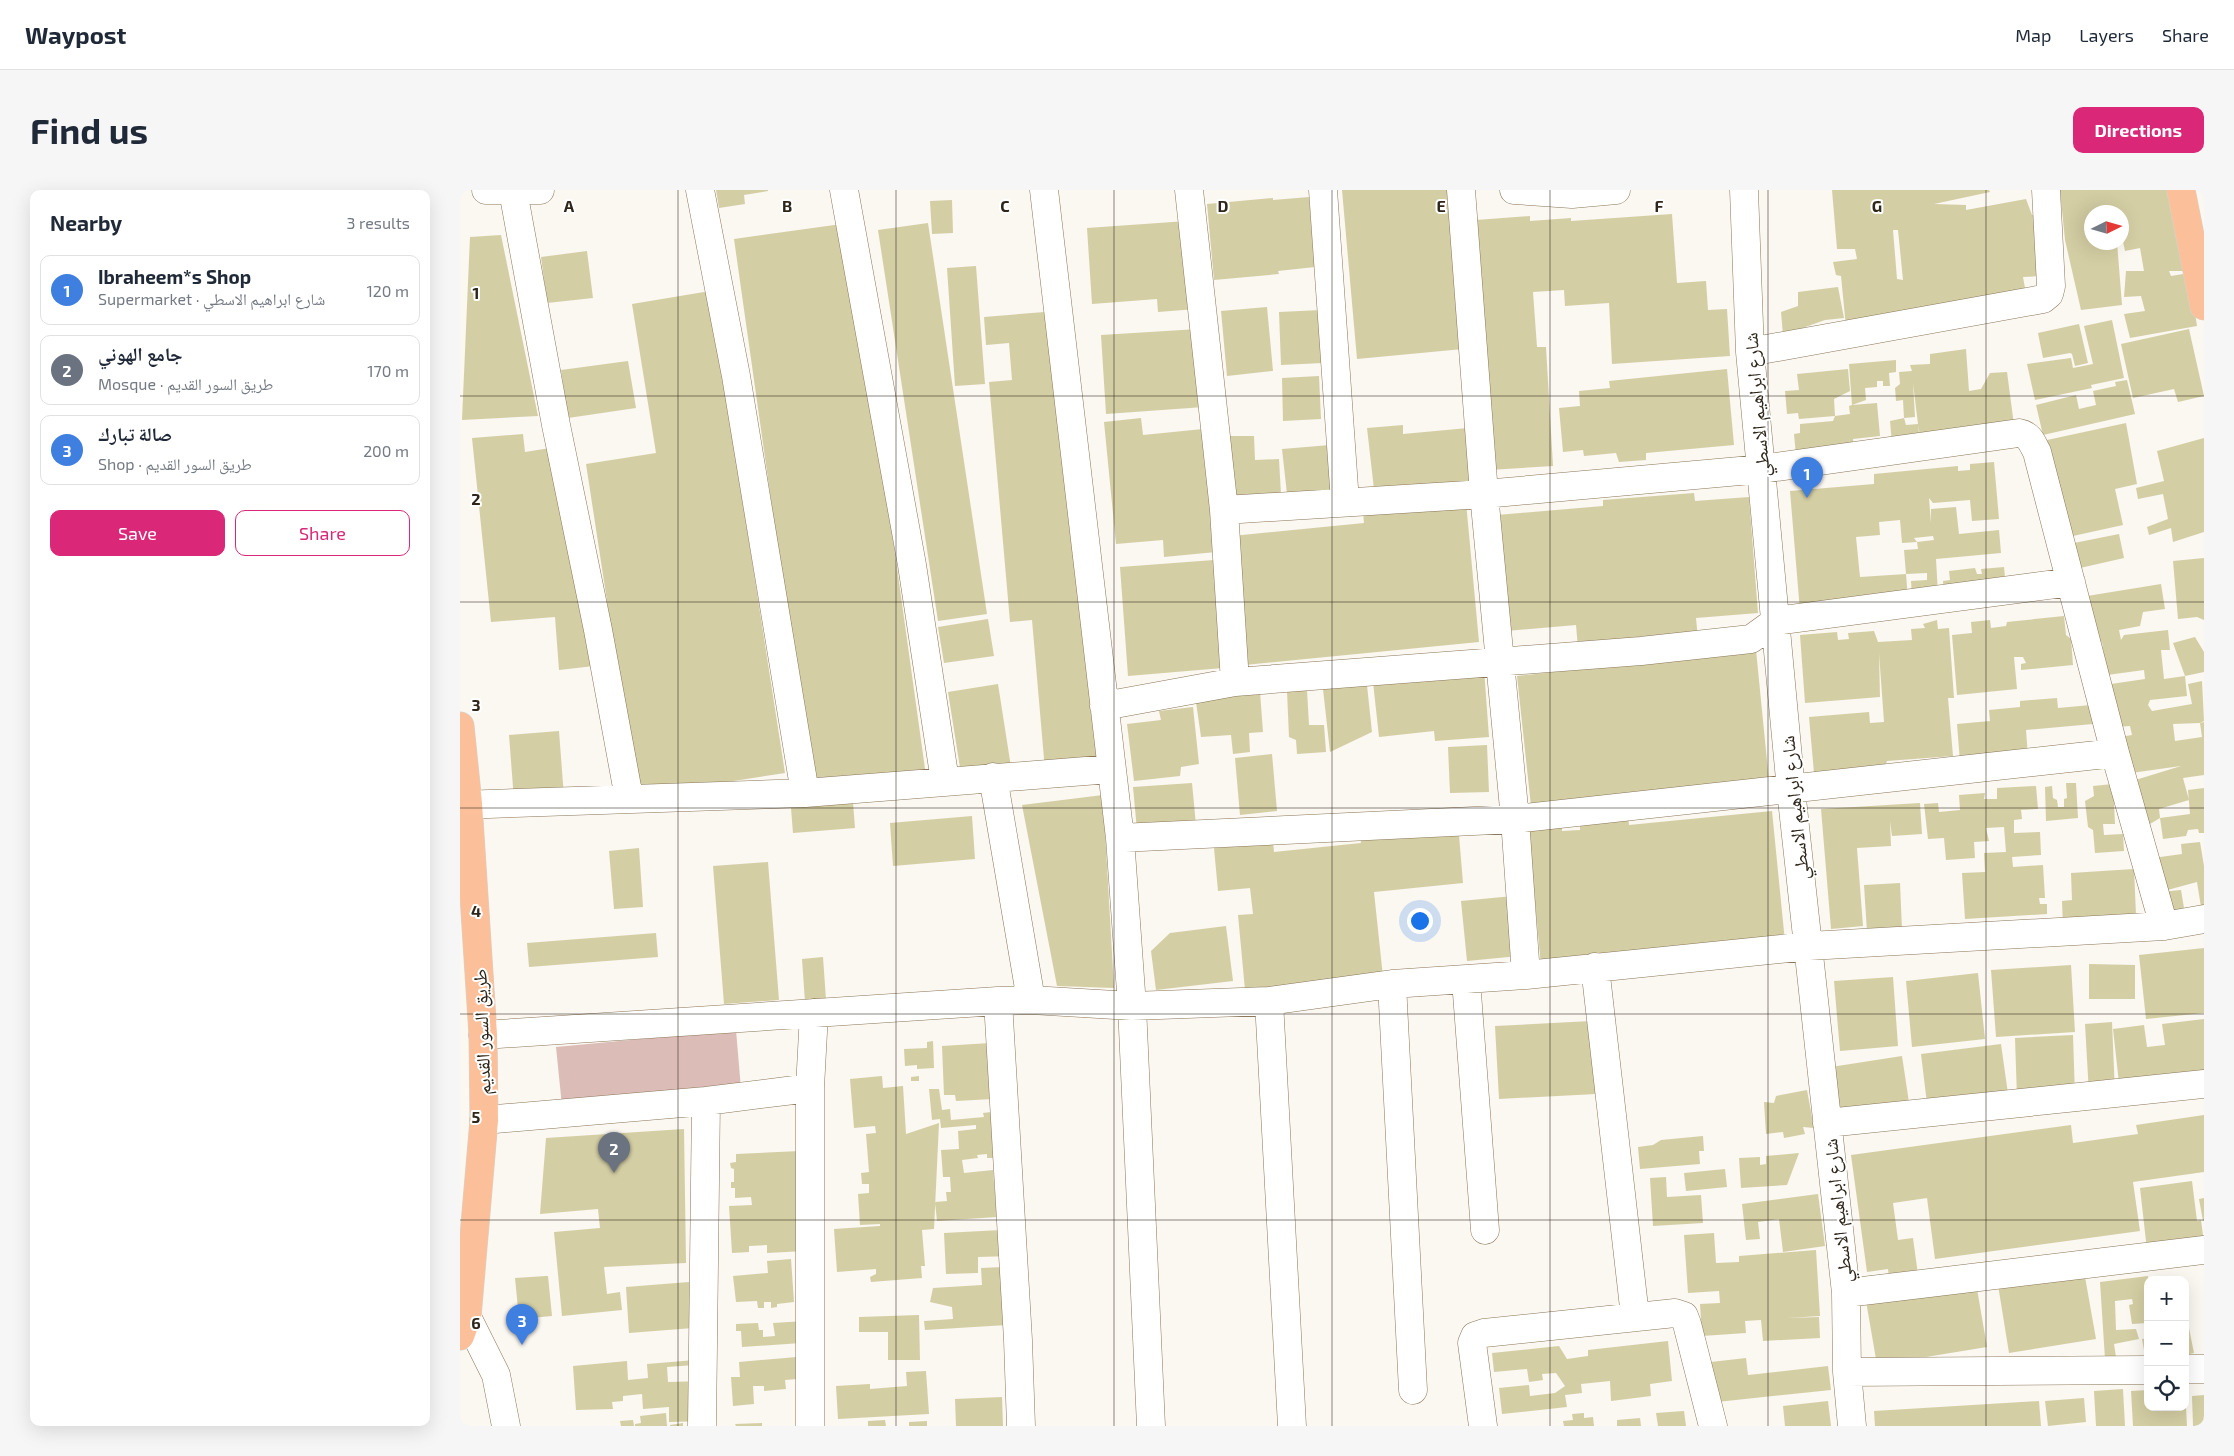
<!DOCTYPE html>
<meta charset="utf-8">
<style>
:root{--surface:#fff;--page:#f6f6f7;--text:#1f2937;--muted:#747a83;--line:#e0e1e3;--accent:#db2777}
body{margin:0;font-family:"Exo 2","Noto Naskh Arabic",sans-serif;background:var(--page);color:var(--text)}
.controls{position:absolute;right:15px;bottom:15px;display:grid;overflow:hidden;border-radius:10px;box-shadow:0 5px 20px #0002}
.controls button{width:45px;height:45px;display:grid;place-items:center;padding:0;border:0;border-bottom:1px solid var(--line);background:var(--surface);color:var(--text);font:25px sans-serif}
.compass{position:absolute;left:1624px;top:15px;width:45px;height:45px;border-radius:50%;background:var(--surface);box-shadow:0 5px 20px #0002;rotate:85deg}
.you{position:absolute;left:959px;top:730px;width:18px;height:18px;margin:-12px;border:4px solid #fff;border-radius:50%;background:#1a73e8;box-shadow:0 0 0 8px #1a73e833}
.badge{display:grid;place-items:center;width:32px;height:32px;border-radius:50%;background:var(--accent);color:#fff;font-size:16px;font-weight:700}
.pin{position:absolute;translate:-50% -41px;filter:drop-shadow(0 1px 2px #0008)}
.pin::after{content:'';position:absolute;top:26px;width:18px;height:15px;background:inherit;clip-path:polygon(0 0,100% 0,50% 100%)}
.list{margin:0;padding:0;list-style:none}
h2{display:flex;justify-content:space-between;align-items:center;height:65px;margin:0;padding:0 20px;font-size:21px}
h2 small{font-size:16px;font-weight:400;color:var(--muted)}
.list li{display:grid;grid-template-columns:32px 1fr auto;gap:15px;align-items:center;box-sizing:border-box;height:70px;margin:0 10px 10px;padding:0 10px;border:1px solid var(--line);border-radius:10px}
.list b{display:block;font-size:19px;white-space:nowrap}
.list p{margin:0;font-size:16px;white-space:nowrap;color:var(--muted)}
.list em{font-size:16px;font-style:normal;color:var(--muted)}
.actions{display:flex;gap:10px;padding:15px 20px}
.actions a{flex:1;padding:11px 0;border:1px solid var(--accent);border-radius:10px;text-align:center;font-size:18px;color:var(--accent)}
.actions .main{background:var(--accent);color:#fff}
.icon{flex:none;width:28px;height:28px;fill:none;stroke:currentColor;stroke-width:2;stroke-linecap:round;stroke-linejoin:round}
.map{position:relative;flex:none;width:1744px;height:1236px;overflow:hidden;border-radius:10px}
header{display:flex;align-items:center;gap:30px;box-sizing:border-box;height:70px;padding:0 25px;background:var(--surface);border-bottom:1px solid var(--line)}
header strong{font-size:24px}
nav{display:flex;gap:28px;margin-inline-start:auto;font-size:18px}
.intro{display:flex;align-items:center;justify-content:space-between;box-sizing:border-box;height:120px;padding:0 30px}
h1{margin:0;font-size:35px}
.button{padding:12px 22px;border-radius:10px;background:var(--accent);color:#fff;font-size:18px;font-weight:700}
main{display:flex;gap:30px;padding:0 30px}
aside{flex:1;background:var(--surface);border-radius:10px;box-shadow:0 5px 20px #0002}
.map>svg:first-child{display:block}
</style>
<header>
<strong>Waypost</strong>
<nav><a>Map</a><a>Layers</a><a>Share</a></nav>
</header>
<div class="intro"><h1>Find us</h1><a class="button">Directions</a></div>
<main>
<aside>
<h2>Nearby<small>3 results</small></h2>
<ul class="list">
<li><span class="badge" style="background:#3f7fe0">1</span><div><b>Ibraheem*s Shop</b><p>Supermarket · شارع ابراهيم الاسطي</p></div><em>120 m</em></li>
<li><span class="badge" style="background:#6b7280">2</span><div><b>جامع الهوني</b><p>Mosque · طريق السور القديم</p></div><em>170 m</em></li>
<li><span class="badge" style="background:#3f7fe0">3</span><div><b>صالة تبارك</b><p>Shop · طريق السور القديم</p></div><em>200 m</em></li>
</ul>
<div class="actions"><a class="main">Save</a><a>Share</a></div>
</aside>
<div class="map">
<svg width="1744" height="1236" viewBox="0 0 1744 1236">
<rect width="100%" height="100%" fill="#fbf7f1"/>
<!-- green -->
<path fill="#dcbcb7" d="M276 840 281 899 102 916 96 857Z"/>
<!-- building -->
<path fill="#d4cea4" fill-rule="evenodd" d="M256 0H308V1L284 5 285 14 259 18Z
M882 0H988L1003 159 897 169Z
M1372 0H1529L1530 2 1474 14 1506 15V20L1566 9 1572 25H1581L1585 86 1563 87 1567 109 1386 137 1381 86 1376 85 1373 72 1397 69 1395 59H1377ZM1433 40H1438L1443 90 1437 89Z
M1600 0H1713L1728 81H1709L1711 86 1729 83 1737 136 1670 148 1664 124 1685 121 1681 106 1664 107 1666 81H1684L1680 58 1665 61 1662 47V22H1632V52H1657L1662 115 1621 120 1605 50Z
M849 7 855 77 818 81 819 84 754 90 747 14 813 8V10Z
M492 10 493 43 472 44 470 11Z
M1212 24 1217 93 1246 91 1248 120 1267 119 1270 166 1152 174 1149 113 1105 116 1104 100 1073 102 1077 157H1086L1093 276 1029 280 1016 30 1070 26V31L1111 28V31Z
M727 31 736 119 698 122 697 109 632 114 627 38Z
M389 33 466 586 352 599 274 49Z
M468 33 527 424 478 431 418 40Z
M41 45 78 226 2 230 10 47Z
M127 61 133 108 87 113 81 67Z
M516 76 525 194 495 196 487 78Z
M1378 97 1384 128 1365 130 1323 145 1321 122 1338 116V102Z
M250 101 325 583 177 606 126 274 196 263 172 114Z
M807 117 813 181 767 186 761 121Z
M861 120 863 173 821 175 819 122Z
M597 121 637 576 585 580 572 430 550 432 529 192 552 190 549 153 526 155 524 127Z
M1652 130 1664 188 1631 195 1632 198 1575 210 1567 174 1611 168 1613 178 1633 174 1624 136Z
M1619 134 1628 173 1615 176 1612 164 1610 163 1583 168 1578 143Z
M738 139 744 217 646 224 641 145Z
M1729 139 1744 206 1718 212 1714 199 1673 208 1661 154Z
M1506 159 1509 201 1521 199 1530 183 1547 182 1554 235 1460 245 1458 235 1460 251 1432 254 1430 231 1444 228 1446 235 1458 234 1453 193 1455 227 1444 228 1443 210 1436 211 1435 198 1440 194 1439 182 1452 181 1450 175 1470 174V164Z
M1436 170V182L1429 183 1430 196H1423V191H1417V197L1405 198 1406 210 1392 215 1417 213 1420 246 1393 249 1394 259 1336 265 1334 244 1340 243V234L1373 231 1375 226 1339 229 1338 223 1327 224 1325 201 1339 200 1337 184 1388 179 1390 201 1374 209 1375 226 1390 224 1389 216 1392 215 1389 174Z
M168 171 176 218 108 228 101 180Z
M1267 179 1274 255 1186 263V270L1159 272 1156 263 1124 266 1123 260 1103 262 1099 218 1120 216 1119 201 1150 198 1149 191Z
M859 186 861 229 823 231 822 188Z
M1667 190 1675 224 1583 245 1576 215 1616 205 1619 219 1636 215 1633 201 1656 196 1655 192Z
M681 228 683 245 743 239 756 362 704 367 703 350 656 354 644 232Z
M1666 233 1677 294 1655 299 1663 335 1613 346 1587 250Z
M943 235V244L1008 238 1014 299 915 308 907 238Z
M63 244 65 262 90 258 134 476 99 480 95 427 31 432 12 248Z
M770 246H794L795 270 819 269 821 305 772 306Z
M1744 248V342L1713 352 1711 338 1689 345 1687 337 1708 329 1703 304 1678 309 1676 298 1704 291 1697 261Z
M870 255 875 299 827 304 822 259Z
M1534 272 1539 329 1512 331 1510 310 1473 313 1469 308 1471 333V319L1496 317 1499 344 1539 340 1541 363 1476 369 1478 404 1452 406 1451 391 1467 390V383L1446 384 1444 360 1458 359 1457 352 1474 350 1473 346 1454 348 1457 352 1442 353 1440 330 1419 332 1420 345 1396 347 1400 387 1446 384 1448 409 1340 421 1330 301 1414 294V284L1498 276V281L1510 280V274Z
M1234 303 1235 311 1289 307 1298 423 1236 428 1238 449 1118 458 1116 435 1046 441 1037 325 1143 316V310Z
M1006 312 1019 452 785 475 772 346 904 333 903 322Z
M1659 344 1664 368 1620 378 1614 353Z
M1744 368V430L1737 427 1718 429 1713 371Z
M754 370 763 478 668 486 660 377Z
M1544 377 1546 398 1484 403 1483 391 1490 390 1489 381 1515 378 1517 384H1522L1521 379Z
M1701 394 1705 419 1683 422 1680 436 1659 440 1661 450 1664 445 1708 440 1710 460H1701L1704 489 1725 486 1727 506 1690 510 1688 515 1692 521 1732 514 1728 494 1742 491 1744 531 1740 533 1744 532V585L1723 588 1729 610 1699 619 1700 628 1685 637 1669 592 1721 576 1671 583 1660 547 1672 545 1670 536 1657 537 1651 494 1685 489 1684 480 1647 485 1642 452 1635 454 1627 406ZM1740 533 1742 547 1715 551 1713 534Z
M1604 426 1606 445 1611 449 1613 475 1561 480V474L1566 473 1563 467H1554L1557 499 1497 505 1492 445 1512 443 1511 432 1530 430 1531 438 1546 436 1547 432Z
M528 429 534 466 484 473 478 437Z
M1477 430 1478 439 1489 438 1494 508H1488L1493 566 1427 571 1423 581 1354 583 1349 527 1409 522 1410 533 1424 532 1419 463 1420 507 1345 513 1340 445 1377 442 1378 450 1389 449 1388 443 1414 441 1418 452 1452 450 1451 439 1465 438 1463 434Z
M1735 447 1744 462V482L1725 486 1713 453Z
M1296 460 1309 591 1071 616 1057 486Z
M1024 479 1029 547 975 551 974 541 919 547 913 492Z
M906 486 912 542 870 562 862 490Z
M538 494 551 577 501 584 488 502Z
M847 500 849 535H864L866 562 837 564 836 550 829 547 827 501Z
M800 502 803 542 789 543 790 562 773 564 771 545 741 547 735 505Z
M1597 508 1598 518 1631 515 1633 534 1566 540 1568 566 1500 572 1497 534 1530 531 1529 520 1560 517V511Z
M733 517 739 574 721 577 720 586 674 591 667 534 701 530 699 521Z
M99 541 104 607 54 610 49 545Z
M1027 555 1029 602 990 603 988 557Z
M812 564 817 621 780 625 775 568Z
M732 593 736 635 677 640 673 597Z
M1606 593H1616L1618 628 1586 631 1585 597 1592 596 1593 608 1597 610 1598 617H1604V609L1607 608Z
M1653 594 1655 634H1643L1644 645 1663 644 1664 661 1635 663 1633 640 1628 637 1625 611 1634 606 1633 596Z
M1576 596 1578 619 1561 620 1562 629 1554 630V643L1580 642 1581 665 1552 667 1553 677 1583 675 1585 708H1579L1580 714H1587V724L1505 729 1502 683 1525 682 1524 663 1546 662 1544 637 1526 638 1529 651 1514 652 1515 668 1486 670 1484 648 1468 649 1464 614 1478 613 1479 622 1500 620 1499 605 1525 603 1524 609H1537V598Z
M1744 598V643H1739L1738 639 1728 640 1726 646 1703 649 1700 628 1730 624 1728 600Z
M643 605 654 798 597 796 562 615Z
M393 613 395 638 333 643 331 618Z
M1460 613 1462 644 1432 646 1430 631 1431 656 1397 658 1403 736 1371 739 1361 619Z
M1312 621 1325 752 1081 776 1070 657 1064 640 1102 636V641L1120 640V630L1168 625 1169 635Z
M512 626 515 669 433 676 430 633Z
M998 633 1003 693 914 702 923 787 785 800 778 725 793 724 790 698 758 701 754 658 813 652 814 662 901 653 900 643Z
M1740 652 1744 676V717H1741L1737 692 1700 702 1721 700 1724 718 1720 719 1721 726 1708 728 1696 697 1693 668 1722 664 1721 654Z
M179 658 183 717 154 719 149 661Z
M308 672 319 810 264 814 253 676Z
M1674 679 1676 725 1603 737 1602 711 1612 710 1611 683Z
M1440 693 1442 740 1407 742 1404 695Z
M1053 706 1059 766 1007 771 1001 711Z
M766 736 773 791 696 800 691 761 710 743Z
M196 743 198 767 69 777 67 753Z
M1744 758V823L1686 829 1679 765Z
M363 767 366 810 345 812 342 769Z
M1629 774 1675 775V809H1629Z
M1611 775 1615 842 1536 847 1531 780Z
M1518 783 1525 849 1452 857 1446 791Z
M1433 787 1438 856 1380 861 1374 791Z
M1744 829V881L1660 902 1653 839 1684 835 1687 857 1705 855 1702 834Z
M1131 831 1136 904 1039 909 1035 836Z
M1652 832 1655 903 1629 904 1625 834Z
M1613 845 1615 906 1557 908 1555 848Z
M473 851 474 878 457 879V875L445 876 444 859 467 858V852Z
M530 853 533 909 496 911 495 905H484L482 856Z
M1541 854 1549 911 1468 922 1461 864Z
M1442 866 1450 919 1379 929 1371 877Z
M422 886 423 898 443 896 446 944 479 933 474 1039 462 1040 465 1076H461L462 1088 411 1092 410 1087 416 1084V1079L377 1082 374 1039 420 1036V1034L400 1035 398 1004 409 1003V994H402L401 983 409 982 406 944 416 943 415 936 394 938 390 889Z
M459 886V891H451V887Z
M469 899H479L482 920 490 919 491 930 524 927 523 923 531 922 535 968H527V964L517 965 518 968 502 970 504 983 533 980 537 1027 477 1031 475 1012 487 1011 486 1002H491L490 987H483L481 960 499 959 498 941 516 939V935L481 938 480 929 472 930Z
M1347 900 1354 938 1343 937 1345 944 1324 948 1323 942 1306 944 1304 912 1314 913 1316 906Z
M1744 925V982L1673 992 1680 1041 1475 1069 1467 1008 1433 1013 1438 1050 1453 1048 1459 1092 1430 1096 1428 1079 1407 1082 1391 965 1611 935 1613 953 1678 944 1676 935Z
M224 939 226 1073 144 1077 147 1104 160 1102 162 1120 102 1126 94 1042 140 1038 138 1019 80 1024 86 948Z
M1243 946 1244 961H1239L1240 974 1180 979 1178 957 1193 955 1201 950Z
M340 961 345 1061 307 1063V1055L289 1056V1062L272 1063 269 1016 292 1015 291 1007 275 1008V998H271V992H274V979L271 978 270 973 276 972V964Z
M1339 963 1327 995 1281 998 1279 968 1300 967V975L1306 974V966Z
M1265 979 1267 997 1226 1001 1224 983Z
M1206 987 1207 1007 1241 1005 1243 1033 1193 1036 1190 988Z
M1732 991 1737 1031 1741 1030 1744 1053 1687 1060 1680 998Z
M1358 1004 1365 1056 1323 1062 1319 1029 1298 1032 1300 1049 1286 1050 1282 1014Z
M1744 1008V1031H1743L1739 1009Z
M541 1040 553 1066 518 1067V1083L486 1084 484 1043Z
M1254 1043 1256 1073 1279 1072V1066L1356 1060 1360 1126 1327 1128 1359 1127 1360 1148 1303 1151 1301 1130 1285 1131 1286 1143 1242 1146 1240 1114 1260 1113 1259 1101 1228 1103 1224 1045Z
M331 1069 334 1112 317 1114V1117L311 1118V1112H304V1118H298L297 1111 276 1112 273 1086 308 1083 307 1071Z
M543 1077 547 1135 465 1140 464 1131 493 1129 492 1117 470 1112 473 1098 522 1095 521 1078Z
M1624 1081 1636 1149 1549 1163 1538 1095Z
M86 1086H88L92 1126 59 1129 55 1088Z
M1688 1086V1133L1672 1134 1669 1115 1673 1114 1672 1109 1655 1111 1656 1140 1676 1139 1679 1149 1654 1154 1656 1167 1645 1169 1640 1092Z
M229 1092 233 1138 169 1143 166 1097Z
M1516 1093 1527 1157 1417 1175 1406 1111Z
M1725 1118 1734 1163 1725 1165Z
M459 1125 460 1170H428V1142H399V1127Z
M345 1131 341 1153 282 1157 281 1141H276V1134L298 1133 299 1140H303V1147L315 1146 313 1133Z
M1688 1148V1177H1687L1682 1149Z
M1208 1151 1212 1191 1190 1194 1191 1206 1151 1211 1150 1191 1121 1194 1122 1203 1105 1205 1107 1217 1042 1224 1039 1198 1069 1195 1070 1206 1095 1203 1105 1196 1096 1183 1082 1184 1083 1190 1069 1192 1067 1179 1034 1182 1032 1163 1099 1156 1107 1169 1128 1166V1160Z
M348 1166 350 1188 325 1190 326 1199 304 1201V1196H293L294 1214 273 1216 271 1187H280L279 1172Z
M1286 1168 1288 1185 1368 1176 1371 1200 1257 1212 1251 1172Z
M235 1170V1175L207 1177 208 1192 245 1191 246 1231 209 1232V1217L183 1219 182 1204 163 1206V1211L152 1212 153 1219 116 1220 113 1176 167 1171 168 1190 188 1188 187 1174Z
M466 1181 469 1224 378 1229 376 1196 410 1194V1199L447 1196 446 1182Z
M1663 1199 1665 1236H1636L1634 1201Z
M1688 1200V1217H1726L1727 1236H1673L1671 1201Z
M1744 1205V1236H1733L1732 1206Z
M542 1207 543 1236H496L495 1209Z
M1624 1208 1626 1232 1588 1236 1585 1211Z
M1368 1211 1371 1236H1325L1323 1216Z
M1579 1211 1581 1236H1415L1414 1221Z
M1224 1221 1226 1236H1198L1196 1223Z
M206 1223 207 1236H175V1234L181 1233 180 1226Z
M1124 1223V1228L1133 1227 1134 1236H1104L1103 1231 1113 1230 1112 1224Z
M1180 1228 1181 1236H1157V1230Z
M173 1230 174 1236H161L160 1231Z
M425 1230 426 1236H408V1231Z
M467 1231V1236H449V1232Z
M223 1233V1236H210V1235Z
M302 1233V1236H276L275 1234Z"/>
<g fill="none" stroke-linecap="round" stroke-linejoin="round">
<!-- minor casing -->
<g stroke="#8a765a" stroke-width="29">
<path id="minor" d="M26 0H80
M240 0 276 186 345 603
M384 0 452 375 485 591
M584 0 660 648 672 816 691 1236
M729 0 764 320 775 492
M863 0 885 312
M1001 0 1024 304 1055 629 1066 785
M1054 0 1112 4 1156 0
M1284 0 1290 162 1331 600 1386 1103 1387 1182 1392 1236
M53 1 96 235 138 440 169 608
M1290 162 1583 109 1589 104 1591 96 1586 0
M764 320 1024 304 1302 279 1559 243C1570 245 1572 253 1577 262L1655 563 1704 736
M644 516 775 492 1181 461 1291 449 1316 431 1611 392
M533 587 571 810
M0 615 345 603 651 579
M660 648 1055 629 1655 563
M1135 777 1175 1126
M1006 790 1025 1040
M932 794 953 1200
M538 811 558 1150 561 1236
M809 811 832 1236
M23 845 538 811 571 810 672 816 809 811 932 794 1066 785 1349 756 1704 736 1744 729
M24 930 246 911 350 898
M1367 933 1744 894
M1386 1103 1744 1060
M0 1122 7 1127 36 1185 46 1236
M1725 1179H1744
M1387 1182 1688 1180
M242 1236 246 911
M350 1236V898L354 823
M1023 1236 1012 1153 1015 1146 1024 1143 1215 1123 1224 1126 1227 1134 1253 1236"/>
</g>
<!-- major casing -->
<g stroke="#d5d4d1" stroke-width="29">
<path id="major" d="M1721 0 1744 116
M0 536 8 614 23 845 24 930 7 1127 0 1146"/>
</g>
<!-- minor -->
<use href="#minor" stroke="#fff" stroke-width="28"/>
<!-- major -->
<use href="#major" stroke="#fbc09a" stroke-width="28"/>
</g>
<!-- grid -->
<path fill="none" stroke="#2e261a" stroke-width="1" stroke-opacity="0.55" d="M218 0V1236M436 0V1236M654 0V1236M872 0V1236M1090 0V1236M1308 0V1236M1526 0V1236M0 206H1744M0 412H1744M0 618H1744M0 824H1744M0 1030H1744"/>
<g text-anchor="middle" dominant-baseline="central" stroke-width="4" stroke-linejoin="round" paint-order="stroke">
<!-- street labels -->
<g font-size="19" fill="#2e261a" stroke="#fff">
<text transform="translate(1296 215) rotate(-95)">شارع ابراهيم الاسطي</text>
<text transform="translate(1334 618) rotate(-96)">شارع ابراهيم الاسطي</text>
<text transform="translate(21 842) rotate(-92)">طريق السور القديم</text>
<text transform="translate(1377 1021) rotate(-96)">شارع ابراهيم الاسطي</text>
</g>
</g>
<g font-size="16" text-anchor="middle" font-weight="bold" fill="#2e261a" stroke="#fff" stroke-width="4" stroke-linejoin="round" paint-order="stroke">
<text x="109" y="22">A</text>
<text x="327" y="22">B</text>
<text x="545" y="22">C</text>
<text x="763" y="22">D</text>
<text x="981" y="22">E</text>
<text x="1199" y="22">F</text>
<text x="1417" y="22">G</text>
<text x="16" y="109">1</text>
<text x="16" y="315">2</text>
<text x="16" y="521">3</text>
<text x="16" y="727">4</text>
<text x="16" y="933">5</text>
<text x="16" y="1139">6</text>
</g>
</svg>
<div class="controls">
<button>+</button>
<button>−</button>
<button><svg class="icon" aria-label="locate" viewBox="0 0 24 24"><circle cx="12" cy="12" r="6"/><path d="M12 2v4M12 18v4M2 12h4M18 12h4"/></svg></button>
</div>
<svg class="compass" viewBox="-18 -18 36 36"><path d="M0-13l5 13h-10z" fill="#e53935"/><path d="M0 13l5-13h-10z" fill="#747a83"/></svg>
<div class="you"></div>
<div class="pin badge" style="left:1347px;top:308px;background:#3f7fe0">1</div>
<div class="pin badge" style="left:154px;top:983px;background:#6b7280">2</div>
<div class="pin badge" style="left:62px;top:1155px;background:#3f7fe0">3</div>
</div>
</main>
